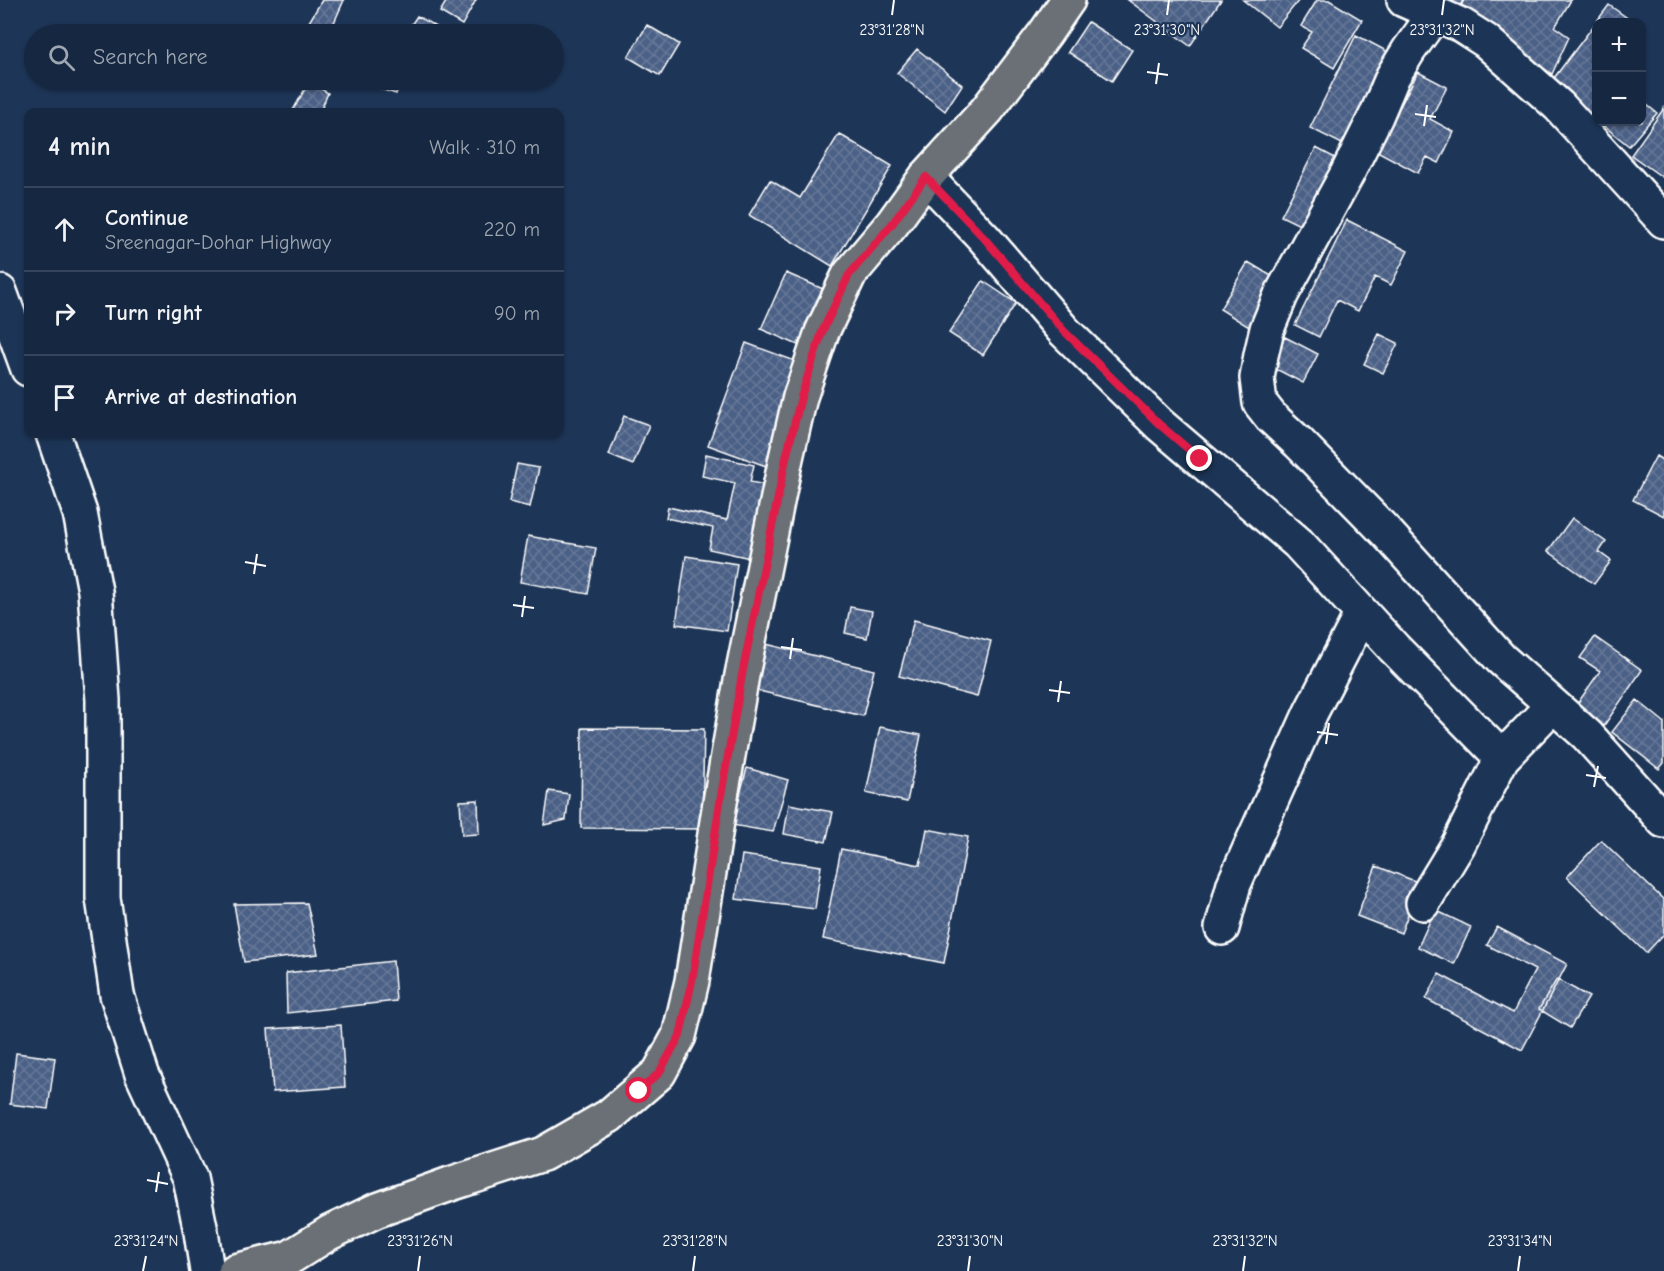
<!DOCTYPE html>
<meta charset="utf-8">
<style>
:root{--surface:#162841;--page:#23344c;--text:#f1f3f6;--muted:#9ea6b1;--line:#35445a}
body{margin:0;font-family:"Comic Neue",sans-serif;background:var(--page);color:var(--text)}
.controls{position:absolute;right:18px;top:18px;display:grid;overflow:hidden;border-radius:12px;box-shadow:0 2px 4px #0004}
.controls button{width:54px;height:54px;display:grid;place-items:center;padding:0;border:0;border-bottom:2px solid var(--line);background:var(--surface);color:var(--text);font:30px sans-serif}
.stop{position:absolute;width:18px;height:18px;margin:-14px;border:4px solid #e11d48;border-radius:50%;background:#fff}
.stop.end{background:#e11d48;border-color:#fff;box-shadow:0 2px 6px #0008}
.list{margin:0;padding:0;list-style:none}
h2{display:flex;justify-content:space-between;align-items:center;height:78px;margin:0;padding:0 24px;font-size:26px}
h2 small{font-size:20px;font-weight:400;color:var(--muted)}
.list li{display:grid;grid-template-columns:39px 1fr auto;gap:18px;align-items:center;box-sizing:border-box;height:84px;padding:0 24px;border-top:2px solid var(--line)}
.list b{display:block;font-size:22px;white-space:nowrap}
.list p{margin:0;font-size:20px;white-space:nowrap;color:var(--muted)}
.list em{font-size:20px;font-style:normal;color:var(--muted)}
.icon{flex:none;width:33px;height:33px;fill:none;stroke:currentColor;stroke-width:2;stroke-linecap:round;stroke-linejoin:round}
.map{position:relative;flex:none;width:1664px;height:1271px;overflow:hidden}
.search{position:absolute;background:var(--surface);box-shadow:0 2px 4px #0004;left:24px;top:24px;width:540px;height:66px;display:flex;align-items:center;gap:15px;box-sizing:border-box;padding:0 21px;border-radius:33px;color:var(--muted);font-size:22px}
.panel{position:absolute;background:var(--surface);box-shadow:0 2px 4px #0004;left:24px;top:108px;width:540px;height:330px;border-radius:12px}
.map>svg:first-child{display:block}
</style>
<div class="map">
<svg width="1664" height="1271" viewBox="0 0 1664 1271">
<defs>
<pattern id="building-cross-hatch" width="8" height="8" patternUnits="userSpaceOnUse" patternTransform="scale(1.5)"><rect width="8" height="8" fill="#4b6086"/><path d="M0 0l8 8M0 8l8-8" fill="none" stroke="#667898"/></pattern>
</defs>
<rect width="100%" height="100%" fill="#1d3557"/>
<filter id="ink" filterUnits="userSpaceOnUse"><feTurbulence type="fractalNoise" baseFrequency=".0167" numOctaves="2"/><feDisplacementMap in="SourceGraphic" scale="12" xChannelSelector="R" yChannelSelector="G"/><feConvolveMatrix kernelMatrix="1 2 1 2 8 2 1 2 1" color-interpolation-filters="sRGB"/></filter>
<g filter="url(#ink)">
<!-- building -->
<path fill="url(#building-cross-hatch)" stroke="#fff" stroke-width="1.5" d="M322 0H344L329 34H302Z
M443 0H476L462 25 440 12 446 2Z
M1128 0H1221L1190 46Z
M1243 0H1299L1277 27Z
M1317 0H1329L1362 20 1334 68 1301 48 1312 32 1301 26Z
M1438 0H1463L1459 9Z
M1464 0H1571L1555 27 1569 37 1552 74 1459 10Z
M1609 5 1633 22H1596V119L1551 82Z
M417 16 449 34H405Z
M1088 22 1132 50 1112 81 1068 52Z
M647 25 679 44 660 76 628 57Z
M1356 35 1396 56 1350 148 1310 128Z
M917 49 962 85 945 111 897 73Z
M1418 72 1447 87 1430 119 1454 132 1439 163 1427 157 1418 173 1377 151Z
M357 80H401L396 94 357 81Z
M309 82 328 93 320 112H292Z
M1642 101 1657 113 1629 146 1599 122H1642Z
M1664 108V174L1662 177 1631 155Z
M839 134 892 166 832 266 749 215 770 180 800 198Z
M1316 148 1341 161 1306 228 1281 216Z
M1347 220 1408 251 1391 285 1375 277 1358 311 1337 300 1319 337 1295 325Z
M1248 262 1278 280 1249 327 1220 309Z
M786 273 823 289 798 345 761 329Z
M983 281 1016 303 983 355 949 333Z
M1379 334 1398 343 1383 373 1364 364Z
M1285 337 1318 354 1303 383 1270 366Z
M746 343 803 364 766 466 708 445Z
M624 416 649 425 633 465 609 455Z
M706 454 754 465 750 482 771 486 755 559 709 549 713 528 666 518 668 507 727 520 735 483 702 476Z
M1656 456 1664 461V516L1633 500Z
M517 464 539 468 530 507 509 502Z
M1572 518 1606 542 1599 552 1611 561 1594 584 1548 551Z
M528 536 596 548 588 594 520 582Z
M686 556 737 564 727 631 676 624Z
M850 607 872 611 867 638 845 633Z
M914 620 991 641 977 697 899 676Z
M1595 637 1642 670 1603 727 1575 707 1600 671 1580 658Z
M766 644 874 670 863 716 755 690Z
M1637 700 1664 722V763L1659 769 1612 732Z
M880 727 921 735 907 802 866 793Z
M582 728 704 729 702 829 581 828Z
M747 768 788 780 773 832 732 825Z
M549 791 569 794 566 820 544 825Z
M478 800 479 834 462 835 460 801Z
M789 804 833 812 826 842 784 834Z
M927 829 968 837 944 963 823 939 841 849 920 865Z
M1601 840 1664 900V934L1646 953 1567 877Z
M742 855 821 866 815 909 736 899Z
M1376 866 1420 883 1401 933 1357 916Z
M307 903 318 954 244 962 234 904Z
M1435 910 1471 927 1454 964 1418 947Z
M1497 927 1567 964 1522 1050 1426 999 1439 974 1513 1013 1535 970 1487 945Z
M393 961 396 1001 287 1013 286 973Z
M1557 979 1589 997 1570 1028 1539 1009Z
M341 1025 345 1087 273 1092 268 1029Z
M16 1053 55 1058 48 1109 10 1104Z"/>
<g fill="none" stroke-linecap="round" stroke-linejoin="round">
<!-- minor casing -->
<g stroke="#fff" stroke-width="38">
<path id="minor" d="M1404 0 1461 25 1486 41 1559 106 1664 221
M1435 14 1409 50 1393 76 1376 116 1347 174 1281 295 1267 329 1261 355 1257 378 1260 403 1271 417 1299 443 1387 533 1501 659 1587 735 1664 821
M926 177 984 238 1064 331 1160 425 1298 543 1394 648 1502 758 1458 845 1423 903
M0 292 28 369
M53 434 80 513 95 591 103 700V898L117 995 142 1074 190 1178 201 1232 207 1271
M1502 758 1553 705
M1222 928 1234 884 1311 712 1362 613"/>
</g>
<!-- major casing -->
<g stroke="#fff" stroke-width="38">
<path id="major" d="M235 1271 289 1258 329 1233 375 1211 453 1183 543 1154 609 1116 659 1073 679 1036 692 981 721 796 742 675 786 458 800 397 822 332 849 275 892 224 926 177 987 110 1046 32 1068 0"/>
</g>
<!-- minor -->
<use href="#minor" stroke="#1d3557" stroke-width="33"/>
<!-- major -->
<use href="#major" stroke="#6a7074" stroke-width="33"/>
</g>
</g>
<g fill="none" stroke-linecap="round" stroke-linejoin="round" filter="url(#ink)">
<!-- route -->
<path stroke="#e11d48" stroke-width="8" d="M639 1091 659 1073 680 1036 692 981 721 796 742 675 786 458 801 397 822 332 849 275 892 224 926 177 984 238 1064 331 1160 425 1200 459"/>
</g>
<!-- ticks -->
<path fill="none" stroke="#fff" stroke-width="2" d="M892 15 894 0M1167 15 1169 0M1442 15 1444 0M1147 72 1168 75M1156 84 1159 63M1415 114 1436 117M1424 126 1427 105M245 562 266 566M254 574 257 554M513 605 534 608M522 617 525 596M781 647 802 650M790 659 793 638M1049 690 1070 693M1058 702 1061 681M1317 732 1338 735M1326 744 1329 723M1586 775 1606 778M1594 787 1598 766M147 1180 168 1184M156 1192 159 1172M143 1271 146 1256M418 1271 420 1256M693 1271 695 1256M968 1271 970 1256M1243 1271 1245 1256M1518 1271 1520 1256"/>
<g font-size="15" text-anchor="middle" fill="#fff" stroke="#1d3557" stroke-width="4.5" stroke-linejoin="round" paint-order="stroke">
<text x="1442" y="35">23°31'32"N</text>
<text x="892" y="35">23°31'28"N</text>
<text x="1167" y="35">23°31'30"N</text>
<text x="146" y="1246">23°31'24"N</text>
<text x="420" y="1246">23°31'26"N</text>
<text x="695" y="1246">23°31'28"N</text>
<text x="970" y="1246">23°31'30"N</text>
<text x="1245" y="1246">23°31'32"N</text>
<text x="1520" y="1246">23°31'34"N</text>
</g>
</svg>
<div class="controls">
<button>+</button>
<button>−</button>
</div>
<div class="stop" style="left:639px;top:1091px"></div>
<div class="stop end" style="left:1200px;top:459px"></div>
<div class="search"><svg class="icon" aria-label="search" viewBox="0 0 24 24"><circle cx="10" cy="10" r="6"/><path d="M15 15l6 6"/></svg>Search here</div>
<section class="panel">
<h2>4 min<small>Walk · 310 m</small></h2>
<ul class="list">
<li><svg class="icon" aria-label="ahead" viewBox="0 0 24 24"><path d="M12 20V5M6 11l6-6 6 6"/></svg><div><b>Continue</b><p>Sreenagar-Dohar Highway</p></div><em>220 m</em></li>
<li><svg class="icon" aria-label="right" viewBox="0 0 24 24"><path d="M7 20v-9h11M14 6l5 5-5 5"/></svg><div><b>Turn right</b></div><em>90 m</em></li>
<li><svg class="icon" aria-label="arrive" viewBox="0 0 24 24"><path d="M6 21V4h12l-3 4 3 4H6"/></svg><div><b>Arrive at destination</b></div></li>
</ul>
</section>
</div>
